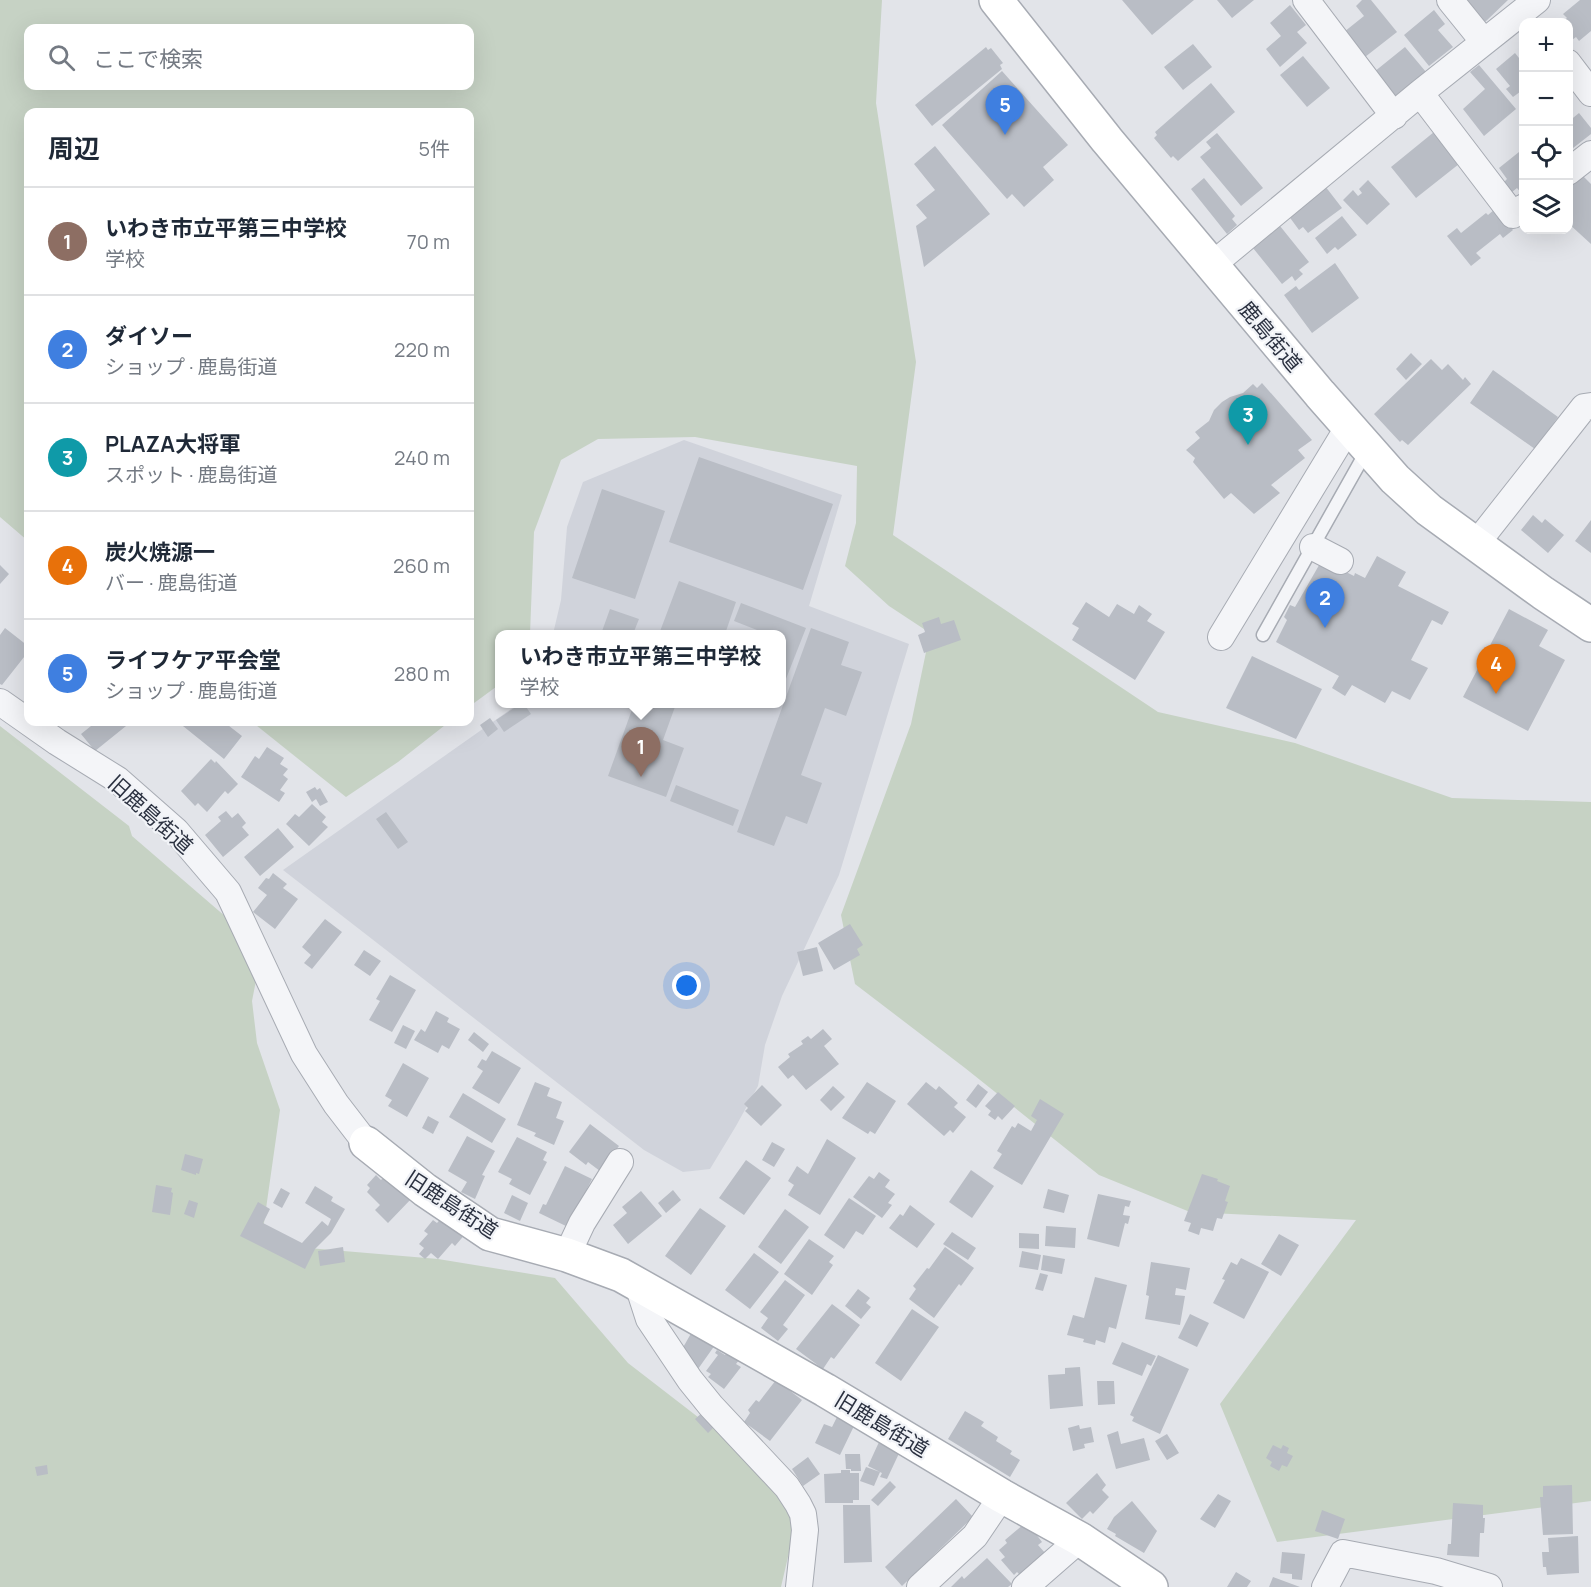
<!DOCTYPE html>
<html lang="ja">
<meta charset="utf-8">
<style>
:root{--surface:#fff;--page:#f2f2f3;--text:#1f2937;--muted:#747a83;--line:#e0e1e3;--accent:#0f766e}
body{margin:0;font-family:Manrope,"Noto Sans JP",sans-serif;background:var(--page);color:var(--text)}
.controls{position:absolute;right:18px;top:18px;display:grid;overflow:hidden;border-radius:12px;box-shadow:0 6px 24px #0002}
.controls button{width:54px;height:54px;display:grid;place-items:center;padding:0;border:0;border-bottom:2px solid var(--line);background:var(--surface);color:var(--text);font:30px sans-serif}
.you{position:absolute;left:687px;top:986px;width:21px;height:21px;margin:-15px;border:4px solid #fff;border-radius:50%;background:#1a73e8;box-shadow:0 0 0 9px #1a73e833}
.badge{display:grid;place-items:center;width:39px;height:39px;border-radius:50%;background:var(--accent);color:#fff;font-size:20px;font-weight:700}
.pin{position:absolute;translate:-50% -50px;filter:drop-shadow(0 2px 3px #0008)}
.pin::after{content:'';position:absolute;top:32px;width:21px;height:18px;background:inherit;clip-path:polygon(0 0,100% 0,50% 100%)}
.popup{position:absolute;left:495px;top:630px;width:291px;height:78px;box-sizing:border-box;display:grid;place-content:center;border-radius:12px;background:var(--surface);filter:drop-shadow(0 2px 4px #0005);font-size:20px;white-space:nowrap;color:var(--muted)}
.popup b{font-size:22px;color:var(--text)}
.popup::after{content:'';position:absolute;left:50%;top:100%;margin-left:-12px;border:12px solid transparent;border-top-color:var(--surface)}
.list{margin:0;padding:0;list-style:none}
h2{display:flex;justify-content:space-between;align-items:center;height:78px;margin:0;padding:0 24px;font-size:26px}
h2 small{font-size:20px;font-weight:400;color:var(--muted)}
.list li{display:grid;grid-template-columns:39px 1fr auto;gap:18px;align-items:center;box-sizing:border-box;height:108px;padding:0 24px;border-top:2px solid var(--line)}
.list b{display:block;font-size:22px;white-space:nowrap}
.list p{margin:0;font-size:20px;white-space:nowrap;color:var(--muted)}
.list em{font-size:20px;font-style:normal;color:var(--muted)}
.icon{flex:none;width:33px;height:33px;fill:none;stroke:currentColor;stroke-width:2;stroke-linecap:round;stroke-linejoin:round}
.map{position:relative;flex:none;width:1591px;height:1587px;overflow:hidden}
.search{position:absolute;background:var(--surface);box-shadow:0 6px 24px #0002;left:24px;top:24px;width:450px;height:66px;display:flex;align-items:center;gap:15px;box-sizing:border-box;padding:0 21px;border-radius:12px;color:var(--muted);font-size:22px}
.panel{position:absolute;background:var(--surface);box-shadow:0 6px 24px #0002;left:24px;top:108px;width:450px;height:618px;border-radius:12px}
.map>svg:first-child{display:block}
</style>
<div class="map">
<svg width="1591" height="1587" viewBox="0 0 1591 1587">
<rect width="100%" height="100%" fill="#e2e4e9"/>
<!-- built -->
<path fill="#d0d3db" d="M684 440 842 495 809 606 909 644 839 875 782 996 765 1045 758 1086 736 1126 710 1169 683 1172 644 1150 283 870 518 704H782V634H553L561 600 567 527 583 482Z"/>
<!-- green -->
<path fill="#c6d2c4" fill-rule="evenodd" d="M0 0H882L876 103 916 362 893 535 1158 712 1295 743 1452 798 1591 802V1501L1277 1542 1220 1404 1356 1220 1190 1212 1099 1175 965 1068 855 984 841 915 911 724 930 633 889 606 845 566 856 523 857 466 695 437 598 439 561 460 534 532 530 634H500V684L470 706V112H28V541L0 517ZM28 28H470V86H28Z
M252 722H449L398 762 346 797Z
M0 726 129 826 132 836 226 917 259 965 252 1001 257 1043 280 1110 261 1244 438 1259 555 1278 628 1363 729 1441 797 1518 781 1587H0Z"/>
<!-- building -->
<path fill="#b9bdc5" d="M1122 0H1194L1152 35Z
M1217 0H1254L1232 18Z
M1362 0H1371L1397 32 1365 57 1344 32 1364 16 1356 6Z
M1464 0H1508L1484 23Z
M1580 0H1591V31L1579 41 1576 37 1568 43V22H1562L1567 18 1563 14Z
M1290 5 1306 25 1297 32 1307 43 1280 67 1266 49 1281 36 1270 23Z
M1434 10 1445 24 1438 30 1453 47 1429 66 1404 35Z
M1193 44 1212 67 1183 90 1164 67Z
M986 47 988 50 991 48 1003 63 1000 65 1002 69 932 126 915 105Z
M1405 47 1426 72 1395 97 1374 72Z
M1515 53 1519 58 1524 54V89L1513 97 1506 89 1510 86 1496 69Z
M1303 56 1330 88 1307 107 1280 75Z
M1479 65 1516 109 1484 136 1463 109 1485 89 1470 72Z
M1002 71 1068 145 1043 167 1054 180 1024 207 1012 194 1007 199 942 125Z
M1211 83 1235 112 1178 161 1173 156 1171 158 1154 138 1157 135 1155 132Z
M1579 113 1591 128V134L1568 152V125L1570 124 1568 122Z
M1434 132 1459 164 1416 198 1391 167Z
M1217 133 1263 188 1241 206 1200 157 1211 148 1206 142Z
M935 146 990 214 924 267 916 226 927 218 916 205 935 190 914 164Z
M1524 148V192L1522 194 1517 188 1512 192 1504 182 1507 179 1499 168Z
M1581 174 1591 184V244L1568 223V188Z
M1204 178 1235 216 1232 219 1237 225 1227 234 1191 189Z
M1368 180 1390 204 1367 225 1343 200 1353 190 1358 196 1362 193 1359 189Z
M1325 186 1342 208 1308 233 1303 227 1299 230 1288 215Z
M1495 209 1513 230 1503 238 1500 234 1476 253 1481 258 1471 266 1447 236 1457 228 1461 233 1486 213 1488 215Z
M1342 216 1357 235 1338 250 1335 247 1327 254 1315 238Z
M1280 226 1309 262 1299 270 1303 274 1295 281 1292 276 1282 284 1253 248Z
M1335 263 1359 298 1312 333 1284 295 1296 286 1299 290Z
M1411 353 1422 364 1406 380 1396 369Z
M1431 359 1442 370 1448 364 1463 380 1465 377 1471 384 1408 445 1402 440 1400 442 1374 414Z
M1493 370 1558 417 1535 449 1470 403Z
M1262 383 1312 440 1298 450 1305 458 1271 485 1280 493 1254 514 1231 493 1224 499 1193 462 1195 458 1186 450 1200 438 1195 432 1209 421 1214 410 1222 402 1230 397 1243 393 1253 384 1257 388Z
M699 457 833 504 803 590 669 542Z
M602 489 665 511 635 599 572 578Z
M1533 515 1542 523 1545 519 1564 535 1548 553 1521 530Z
M1591 520V553L1575 541Z
M1377 556 1406 572 1398 586 1449 612 1442 625 1432 620 1411 660 1428 668 1410 700 1392 691 1385 703 1352 685 1345 696 1332 688 1339 676 1276 642 1287 620 1284 617 1290 605 1295 607 1322 560 1354 576 1355 573 1365 578Z
M0 565 9 574 0 584Z
M679 581 736 602 725 634H659Z
M1086 602 1109 617 1117 604 1134 614 1139 605 1152 614 1147 621 1165 632 1135 680 1072 640 1079 628 1072 624Z
M741 603 806 628 782 689V634H767L734 621Z
M610 609 639 619 633 634H601Z
M1509 609 1548 630 1539 646 1565 660 1528 731 1463 697Z
M939 617 941 624 954 620 961 640 924 653 918 635 925 632 922 623Z
M5 628 28 646V652L2 685 0 684V635Z
M811 628 849 642 841 665 862 672 846 716 825 708 801 775 822 783 807 824 786 816 774 846 737 832Z
M1252 656 1322 689 1296 739 1226 708Z
M520 704H524L531 714 504 732 496 720Z
M634 704H676L663 740 684 748 666 797 608 776Z
M490 718 498 729 488 737 480 725Z
M96 722H131L95 751 81 734Z
M178 722H224L242 736 224 759Z
M267 747 284 758 280 764 288 769 283 775 288 779 280 790 285 793 279 802 241 777 255 756 259 759Z
M211 759 215 763 216 761 238 784 228 794 225 791 207 812 198 803 195 806 181 791Z
M676 785 739 810 733 826 670 801Z
M315 787 317 790 320 788 328 802 320 806 316 799 312 802 306 792Z
M312 804 326 817 322 822 328 827 309 846 286 824 295 814 299 817Z
M226 811 232 818 238 813 246 823 242 827 249 835 223 857 205 835 221 821 218 817Z
M386 812 408 842 398 849 376 819Z
M278 828 294 847 260 876 244 857Z
M273 873 287 884 283 888 298 899 275 929 253 912 267 895 258 888 266 878 269 879Z
M325 919 342 932 312 969 304 963 311 955 302 947Z
M850 924 863 945 857 949 860 955 834 970 818 943Z
M817 947 823 971 803 976 797 952Z
M364 950 381 961 370 976 354 965Z
M390 975 416 990 392 1032 369 1020 380 1001 376 999Z
M436 1011 449 1018 447 1022 460 1029 449 1049 442 1045 438 1053 414 1040 421 1029 425 1032Z
M403 1025 415 1031 406 1049 394 1043Z
M823 1029 832 1039 824 1046 839 1064 806 1090 793 1075 788 1079 778 1067 790 1057 788 1054 803 1044 801 1041 808 1036 811 1039Z
M474 1032 489 1044 483 1052 468 1040Z
M492 1051 521 1068 499 1104 472 1088 483 1071 477 1067 482 1059 486 1061Z
M403 1063 429 1078 407 1117 388 1106 392 1100 385 1096Z
M535 1082 550 1088 547 1096 562 1102 556 1118 564 1121 554 1145 534 1136 536 1133 517 1125Z
M867 1082 896 1101 875 1134 870 1131 868 1134 842 1118Z
M926 1082 936 1090 939 1086 958 1103 954 1107 966 1117 953 1133 950 1130 944 1136 907 1104Z
M978 1084 988 1092 976 1108 966 1100Z
M762 1085 782 1105 761 1126 745 1111 748 1108 744 1104Z
M833 1086 845 1097 831 1111 820 1100Z
M998 1092 1015 1106 1002 1120 998 1116 995 1120 988 1115 991 1111 985 1106Z
M463 1093 506 1119 492 1143 449 1117Z
M1040 1099 1064 1114 1022 1185 993 1168 1002 1154 997 1151 1012 1126 1015 1128 1018 1123 1031 1131 1037 1120 1031 1116Z
M428 1116 439 1122 433 1134 422 1128Z
M590 1124 619 1146 600 1171 588 1162 586 1165 569 1152Z
M467 1136 495 1151 482 1175 485 1176 475 1199 461 1192 467 1182 448 1171Z
M517 1137 547 1152 543 1160 547 1162 530 1195 509 1184 512 1179 498 1172Z
M827 1139 856 1158 820 1215 788 1195 794 1185 788 1181 797 1166 808 1174Z
M772 1142 785 1149 774 1167 762 1160Z
M185 1154 203 1159 199 1174 196 1173V1175L181 1170Z
M746 1160 771 1178 744 1215 719 1198Z
M565 1166 592 1179 568 1227 539 1213 543 1204 546 1205Z
M971 1170 994 1186 972 1218 949 1202Z
M879 1172 890 1180 885 1187 895 1194 888 1203 892 1205 882 1218 853 1197 869 1176 874 1179Z
M388 1173 412 1198 388 1223 375 1210 380 1205 367 1192 370 1188 367 1185 376 1175 381 1180Z
M1202 1174 1218 1179 1217 1181 1230 1186 1225 1201 1228 1202 1222 1219 1217 1218 1213 1231 1201 1228 1199 1235 1188 1231 1191 1223 1184 1221Z
M156 1185 172 1188 171 1192 173 1193 170 1215 152 1212Z
M315 1186 333 1197 331 1201 345 1209 331 1233 315 1249 305 1269 240 1236 258 1202 270 1209 263 1223 302 1243 322 1221 328 1226 331 1219 305 1203Z
M281 1188 290 1193 282 1208 273 1203Z
M1048 1189 1069 1195 1064 1213 1043 1208Z
M673 1190 681 1200 666 1213 658 1203Z
M641 1191 662 1216 628 1244 613 1225 627 1213 622 1207Z
M1098 1194 1131 1201 1129 1207 1125 1206 1123 1215 1130 1216 1128 1224 1125 1223 1119 1247 1087 1239Z
M512 1195 528 1203 520 1221 504 1213Z
M849 1198 876 1216 863 1235 856 1231 844 1249 824 1235Z
M189 1200 198 1203 194 1218 184 1214Z
M910 1205 935 1224 917 1248 889 1228 900 1214 903 1216Z
M700 1208 726 1226 691 1275 665 1256Z
M785 1209 809 1227 781 1264 758 1247Z
M445 1214 467 1232 455 1246 452 1243 438 1259 431 1253 425 1259 419 1254 424 1248 419 1244 428 1234 424 1231 433 1220 437 1223Z
M1046 1226 1076 1228 1075 1248 1045 1246Z
M952 1232 976 1248 968 1260 943 1244Z
M1019 1233 1039 1234V1249L1019 1248Z
M1279 1234 1299 1245 1281 1276 1261 1264Z
M809 1239 834 1256 829 1262 833 1265 812 1295 784 1274Z
M343 1247 345 1262 320 1266 318 1251Z
M945 1247 974 1268 961 1286 959 1284 934 1318 909 1299 916 1289 913 1286 927 1268 929 1269Z
M1022 1251 1041 1255 1038 1270 1019 1267Z
M754 1253 779 1272 750 1309 725 1290Z
M1043 1255 1065 1259 1062 1274 1041 1270Z
M1241 1258 1269 1272 1244 1319 1213 1303 1225 1280 1222 1279 1231 1262 1237 1265Z
M1151 1262 1190 1268 1186 1290 1176 1288 1175 1295 1185 1296 1180 1325 1145 1319 1149 1296 1146 1295Z
M1040 1273 1048 1275 1043 1291 1035 1289Z
M1095 1277 1127 1285 1116 1329 1109 1327 1105 1343 1096 1340 1095 1345 1083 1342 1084 1339 1067 1335 1073 1315 1084 1318Z
M785 1280 805 1295 783 1325 788 1329 778 1341 761 1328 768 1318 760 1312Z
M858 1289 870 1298 866 1303 871 1307 861 1319 845 1306Z
M832 1304 860 1325 834 1359 831 1357 823 1369 796 1349Z
M912 1309 939 1327 901 1381 875 1363Z
M1190 1314 1209 1323 1197 1347 1178 1338Z
M693 1330 715 1345 698 1369 685 1360 681 1351Z
M1122 1342 1156 1356 1151 1366 1147 1364 1142 1376 1112 1364Z
M717 1350 725 1355 728 1352 739 1360 736 1364 741 1367 724 1389 708 1377 711 1374 706 1371 718 1355 715 1353Z
M1158 1355 1189 1369 1160 1434 1132 1421 1134 1417 1130 1415Z
M1080 1367 1083 1406 1050 1409 1048 1375 1065 1374V1368Z
M776 1380 802 1400 770 1441 744 1422 750 1413 748 1410 756 1400 759 1402Z
M1097 1381H1114L1115 1404 1098 1405Z
M965 1411 984 1422 981 1426 998 1437 996 1441 1012 1451 1010 1454 1020 1460 1010 1477 948 1439Z
M703 1412 715 1426 708 1433 695 1419Z
M837 1417 854 1426 840 1455 815 1443 824 1424 832 1427Z
M1079 1425 1080 1429 1091 1427 1094 1442 1084 1444 1085 1448 1073 1451 1068 1428Z
M1118 1431 1121 1444 1144 1438 1150 1460 1116 1469 1107 1435Z
M1167 1434 1179 1453 1167 1460 1155 1441Z
M879 1442 891 1447H902L887 1479 880 1477 882 1473 868 1466Z
M1273 1445 1281 1449 1283 1445 1289 1448 1287 1453 1293 1456 1287 1467 1282 1465 1279 1471 1270 1466 1272 1462 1266 1458Z
M845 1454H860L861 1471H851V1469H846Z
M808 1457 820 1474 803 1486 792 1469Z
M47 1465 48 1474 37 1476 35 1467Z
M866 1467 880 1472 874 1486 860 1481Z
M841 1470H850V1473H859V1500H853V1503H825L824 1474 841 1473Z
M1097 1473 1106 1485 1102 1490 1109 1497 1093 1514 1090 1511 1082 1519 1066 1503Z
M890 1481 896 1487 878 1506 871 1500Z
M1572 1485 1573 1534 1543 1535 1540 1497H1543V1486Z
M1218 1494 1231 1501 1215 1528 1200 1519Z
M956 1499 973 1517 902 1586 885 1567Z
M1132 1501 1157 1531 1144 1553 1115 1536 1116 1534 1107 1529 1114 1517Z
M1453 1503 1483 1505V1518H1485L1484 1533H1480L1479 1557 1447 1555 1448 1544H1451Z
M843 1505H870L872 1562 844 1563Z
M1322 1510 1345 1519 1338 1539 1315 1531Z
M1024 1524 1051 1532 1046 1540 1036 1534 1042 1542 1038 1545 1046 1554 1020 1575 1017 1572 1014 1575 1001 1560 1005 1557 999 1550 1007 1543 1005 1540Z
M1578 1536 1579 1573 1547 1575 1546 1567H1543L1542 1552H1549L1548 1538Z
M1282 1552 1305 1554 1302 1580 1292 1579V1574L1280 1573Z
M987 1558 1012 1584 1008 1587H951L962 1576 964 1579Z
M1236 1572 1251 1581 1247 1587H1227Z
M1273 1577 1300 1587H1269Z"/>
<g fill="none" stroke-linecap="round" stroke-linejoin="round">
<!-- lane casing -->
<g stroke="#a7abb3" stroke-width="15">
<path id="lane" d="M1263 635 1367 450"/>
</g>
<!-- street casing -->
<g stroke="#a7abb3" stroke-width="28">
<path id="street" d="M1306 0 1394 116
M1450 0 1484 42
M1568 63 1591 93
M1420 93 1513 215 1524 207
M1568 172 1591 154
M1212 265 1420 93 1537 0
M1476 544 1584 407 1591 406
M1313 547 1340 561
M1221 637 1349 426
M0 702 57 742 118 780 176 831 228 892 304 1054 336 1104 366 1143
M567 1255 582 1223 620 1162
M638 1285 649 1319 690 1380 711 1406 787 1487 798 1504 803 1514 805 1530 799 1587
M920 1587 975 1536 1002 1496
M1025 1587 1080 1539
M1325 1587 1343 1553 1436 1571 1489 1587"/>
</g>
<!-- secondary casing -->
<g stroke="#a7abb3" stroke-width="36">
<path id="secondary" d="M996 0 1107 140 1320 394 1395 479 1429 510 1543 593 1591 625
M366 1143 425 1190 490 1234 567 1255 621 1275 825 1390 1002 1496 1080 1539 1151 1587"/>
</g>
<!-- lane -->
<use href="#lane" stroke="#f4f5f8" stroke-width="12"/>
<!-- street -->
<use href="#street" stroke="#f4f5f8" stroke-width="26"/>
<!-- secondary -->
<use href="#secondary" stroke="#fff" stroke-width="33"/>
</g>
<g text-anchor="middle" dominant-baseline="central" stroke-width="4.5" stroke-linejoin="round" paint-order="stroke">
<!-- street labels -->
<g font-size="21" fill="#2b3140" stroke="#f1f3f7">
<text transform="translate(1271 336) rotate(50)">鹿島街道</text>
<text transform="translate(151 814) rotate(42)">旧鹿島街道</text>
<text transform="translate(452 1204) rotate(33)">旧鹿島街道</text>
<text transform="translate(882 1424) rotate(31)">旧鹿島街道</text>
</g>
</g>
</svg>
<div class="controls">
<button>+</button>
<button>−</button>
<button><svg class="icon" aria-label="locate" viewBox="0 0 24 24"><circle cx="12" cy="12" r="6"/><path d="M12 2v4M12 18v4M2 12h4M18 12h4"/></svg></button>
<button><svg class="icon" aria-label="layers" viewBox="0 0 24 24"><path d="M12 4l9 5-9 5-9-5zM3 14l9 5 9-5"/></svg></button>
</div>
<div class="you"></div>
<div class="pin badge" style="left:641px;top:777px;background:#8d6e63">1</div>
<div class="popup"><b>いわき市立平第三中学校</b>学校</div>
<div class="pin badge" style="left:1325px;top:628px;background:#3f7fe0">2</div>
<div class="pin badge" style="left:1248px;top:445px;background:#0f9aa8">3</div>
<div class="pin badge" style="left:1496px;top:694px;background:#e8710a">4</div>
<div class="pin badge" style="left:1005px;top:135px;background:#3f7fe0">5</div>
<div class="search"><svg class="icon" aria-label="search" viewBox="0 0 24 24"><circle cx="10" cy="10" r="6"/><path d="M15 15l6 6"/></svg>ここで検索</div>
<section class="panel">
<h2>周辺<small>5件</small></h2>
<ul class="list">
<li><span class="badge" style="background:#8d6e63">1</span><div><b>いわき市立平第三中学校</b><p>学校</p></div><em>70 m</em></li>
<li><span class="badge" style="background:#3f7fe0">2</span><div><b>ダイソー</b><p>ショップ · 鹿島街道</p></div><em>220 m</em></li>
<li><span class="badge" style="background:#0f9aa8">3</span><div><b>PLAZA大将軍</b><p>スポット · 鹿島街道</p></div><em>240 m</em></li>
<li><span class="badge" style="background:#e8710a">4</span><div><b>炭火焼源一</b><p>バー · 鹿島街道</p></div><em>260 m</em></li>
<li><span class="badge" style="background:#3f7fe0">5</span><div><b>ライフケア平会堂</b><p>ショップ · 鹿島街道</p></div><em>280 m</em></li>
</ul>
</section>
</div>
